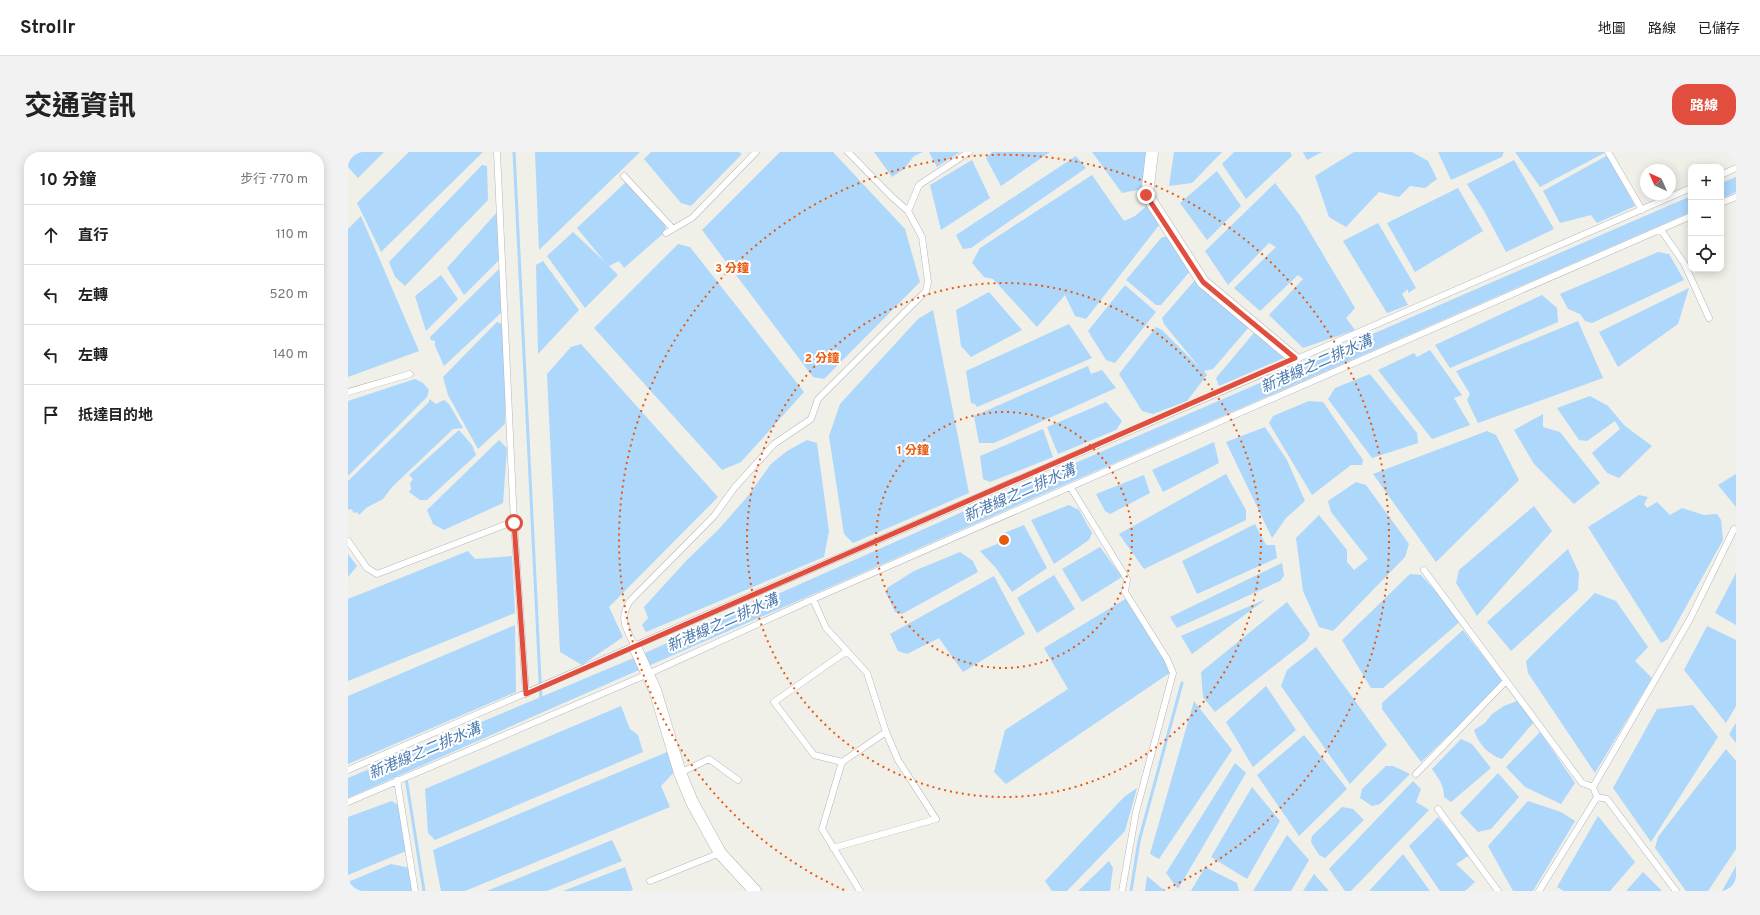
<!DOCTYPE html>
<html lang="zh-TW">
<meta charset="utf-8">
<style>
:root{--surface:#fff;--page:#f2f2f2;--text:#222;--muted:#767676;--line:#e0e0e0;--accent:#e14e3d}
body{margin:0;font-family:Overpass,"Noto Sans TC",sans-serif;background:var(--page);color:var(--text)}
.controls{position:absolute;right:12px;top:12px;display:grid;overflow:hidden;border-radius:8px;box-shadow:0 2px 10px #0003}
.controls button{width:36px;height:36px;display:grid;place-items:center;padding:0;border:0;border-bottom:1px solid var(--line);background:var(--surface);color:var(--text);font:20px sans-serif}
.compass{position:absolute;left:1292px;top:12px;width:36px;height:36px;border-radius:50%;background:var(--surface);box-shadow:0 2px 10px #0003;rotate:315deg}
.stop{position:absolute;width:12px;height:12px;margin:-9px;border:3px solid #e14e3d;border-radius:50%;background:#fff}
.stop.end{background:#e14e3d;border-color:#fff;box-shadow:0 1px 4px #0008}
.list{margin:0;padding:0;list-style:none}
h2{display:flex;justify-content:space-between;align-items:center;height:52px;margin:0;padding:0 16px;font-size:17px}
h2 small{font-size:13px;font-weight:400;color:var(--muted)}
.list li{display:grid;grid-template-columns:26px 1fr auto;gap:12px;align-items:center;box-sizing:border-box;height:60px;padding:0 16px;border-top:1px solid var(--line)}
.list b{display:block;font-size:15px;white-space:nowrap}
.list em{font-size:13px;font-style:normal;color:var(--muted)}
.icon{flex:none;width:22px;height:22px;fill:none;stroke:currentColor;stroke-width:2;stroke-linecap:round;stroke-linejoin:round}
.map{position:relative;flex:none;width:1388px;height:739px;overflow:hidden;border-radius:16px}
header{display:flex;align-items:center;gap:24px;box-sizing:border-box;height:56px;padding:0 20px;background:var(--surface);border-bottom:1px solid var(--line)}
header strong{font-size:19px}
nav{display:flex;gap:22px;margin-inline-start:auto;font-size:14px}
.intro{display:flex;align-items:center;justify-content:space-between;box-sizing:border-box;height:96px;padding:0 24px}
h1{margin:0;font-size:28px}
.button{padding:10px 18px;border-radius:16px;background:var(--accent);color:#fff;font-size:14px;font-weight:700}
main{display:flex;gap:24px;padding:0 24px}
aside{flex:1;background:var(--surface);border-radius:16px;box-shadow:0 2px 10px #0003}
.map>svg:first-child{display:block}
</style>
<header>
<strong>Strollr</strong>
<nav><a>地圖</a><a>路線</a><a>已儲存</a></nav>
</header>
<div class="intro"><h1>交通資訊</h1><a class="button">路線</a></div>
<main>
<aside>
<h2>10 分鐘<small>步行 · 770 m</small></h2>
<ul class="list">
<li><svg class="icon" aria-label="ahead" viewBox="0 0 24 24"><path d="M12 20V5M6 11l6-6 6 6"/></svg><div><b>直行</b></div><em>110 m</em></li>
<li><svg class="icon" aria-label="left" viewBox="0 0 24 24"><path d="M17 20v-9H6M10 6l-5 5 5 5"/></svg><div><b>左轉</b></div><em>520 m</em></li>
<li><svg class="icon" aria-label="left" viewBox="0 0 24 24"><path d="M17 20v-9H6M10 6l-5 5 5 5"/></svg><div><b>左轉</b></div><em>140 m</em></li>
<li><svg class="icon" aria-label="arrive" viewBox="0 0 24 24"><path d="M6 21V4h12l-3 4 3 4H6"/></svg><div><b>抵達目的地</b></div></li>
</ul>
</aside>
<div class="map">
<svg width="1388" height="739" viewBox="0 0 1388 739">
<rect width="100%" height="100%" fill="#f0efe8"/>
<!-- water -->
<path fill="#add7fb" d="M0 0H36L10 26 0 15Z
M61 0H135L33 100 9 51Z
M187 0H292L191 98Z
M303 0H391L394 2 343 54 333 51 296 7Z
M432 0H485L557 77 572 130 476 227 465 225 354 78Z
M526 0H575L566 4 556 17 544 25Z
M581 0H612L589 15Z
M644 0H702L653 34 638 6Z
M744 0H801L794 37 774 41Z
M826 0H874L844 31 821 34Z
M886 0H942L944 4 898 47 874 12Z
M955 0H974L959 8Z
M1006 0H1064L1080 9 1089 27 1077 36 1062 34 1051 45 1031 40 998 75 981 65 967 24Z
M1090 0H1156L1154 5 1103 28Z
M1167 0H1258L1192 35Z
M1260 3 1287 54 1249 71 1243 63 1212 71 1195 39Z
M728 4 738 16 623 96 615 97 608 83Z
M624 8 642 46 593 78 582 33Z
M1166 8 1206 77 1158 100 1136 59 1119 32Z
M134 13 139 14 140 48 57 134 47 125 41 110Z
M869 19 893 54 859 88 832 51Z
M744 23 776 69 787 64 802 51 815 68 738 167 727 164 717 143 689 175 645 127 636 125 624 111 632 96Z
M1388 25V40L1373 47V31Z
M279 29 318 70 317 80 276 116 271 109 261 114 270 123 237 156 199 104 225 80 257 110 229 76Z
M927 31 951 62 1007 156 998 166 1007 178 955 196 921 163 955 127 950 123 912 159 886 136 928 95 921 91 880 133 857 99Z
M1110 36 1135 79 1067 120 1039 71Z
M1343 44V60L291 518 0 646V626L281 508 612 361Z
M151 58V108L116 143 99 116Z
M13 64 71 199 0 225V77Z
M1030 71 1068 136 1060 141V137L1054 142 1060 153 1039 161 995 89Z
M825 84 844 117 813 153H808L778 128 814 85Z
M330 92 342 95 456 240 393 310 374 318 246 176Z
M1310 100 1321 102 1336 128 1244 171 1237 169 1232 162 1220 157 1212 142Z
M195 109 231 158 190 202 188 113Z
M152 116 155 159 96 214 87 194V189L83 188 82 185Z
M93 123 110 147 78 179 67 144Z
M848 127 901 175 865 217 856 219 859 223 839 249 805 262 794 259 771 222 808 175 814 178 851 215 816 172 814 166Z
M777 133 808 160 767 211 758 208 740 179Z
M1341 136 1330 172 1270 215 1251 180Z
M641 140 674 178 623 205 613 194 608 158Z
M1194 143 1209 156 1210 170 1102 216 1087 193Z
M585 158 621 341 505 391 496 382 481 284 492 252 570 167Z
M1230 169 1255 226 1130 271 1119 248 1122 242 1108 219Z
M149 170 157 173V272L130 297 100 243 95 225Z
M721 172 744 206 629 255 627 252 623 251 618 219Z
M910 176 938 205 871 234 868 226Z
M233 192 370 345 261 455 275 485 234 513 212 500 199 222 223 195Z
M1082 198 1114 243 1106 246 1122 273 1084 287 1030 218 1066 201 1069 205Z
M740 214 743 222 754 218 768 236 646 291H631L626 264Z
M1022 222 1069 281 1070 291 1024 306 980 247 987 236Z
M67 227 75 231 81 238 79 245 0 324V249Z
M1242 244 1260 254 1277 274 1304 294 1271 326 1259 321 1244 301 1272 277 1267 269 1239 289 1231 288 1209 256Z
M81 247 88 252 96 248 101 252 115 276 105 277 44 335 35 347 18 356 11 363 9 360 6 361 3 357 0 358V329L81 250Z
M961 249 975 250 1015 308 1014 313H1003L964 343 921 271 925 264Z
M758 250 774 269 768 278 710 302 699 275Z
M1195 262V275L1212 280 1252 331 1226 352 1186 312 1166 278Z
M917 275 939 308 957 349 938 366 924 386 878 290Z
M695 277 705 305 642 330 635 327 632 304Z
M111 278 124 293 128 303 79 348H72L61 340 63 337 62 331 65 327 61 323Z
M1139 279 1148 283 1171 328 1088 410 1025 322Z
M151 288 159 296 155 351 96 378 85 372 79 358Z
M459 288 469 291 481 379 476 405 298 480 294 473 300 466 296 455 338 409 371 377 399 345 423 312 439 299Z
M866 290 871 311 815 340 804 318Z
M878 322 898 358V368L796 417 771 382Z
M1388 322V355L1370 333Z
M796 323 802 341 762 362 757 359 748 342Z
M1008 330 1018 333 1061 392 1057 405 985 479 971 475 955 439 948 386 971 363 999 398V410L1006 418 1020 407 983 360 980 349Z
M1291 343 1300 345 1296 352 1299 356 1309 350 1322 363 1334 356 1356 363 1369 362 1373 368 1375 388 1320 487 1313 491 1240 375Z
M721 353 731 358 744 381 741 388 706 412 683 368Z
M1186 354 1204 379 1129 464 1108 431 1111 418Z
M907 372 918 393H927L929 406 849 442 834 409Z
M676 373 699 416 664 440 648 416 632 399 649 392 651 383Z
M752 395 774 425 734 450 714 417Z
M1220 397 1231 421 1230 438 1163 499 1139 470Z
M120 399 127 407 164 404 167 461 0 529V447Z
M612 400 625 409 630 420 554 462 547 460 538 441 539 436 566 419Z
M0 402 9 414 0 425Z
M934 411 936 424 932 429 829 476 822 465Z
M1388 421V473L1367 461Z
M1062 422 1073 423 1114 468 1035 536H1023L994 488Z
M706 423 727 457 689 481 669 446Z
M646 424 677 482 615 520 591 486 559 502 550 499 542 482Z
M1247 441 1268 449 1300 495 1287 509 1304 526 1247 621 1180 521 1178 509Z
M779 446 826 518 658 632 646 620 657 578 720 537 696 496Z
M918 447 844 502 833 484Z
M939 450 962 482 959 488 867 560 855 545 853 520Z
M167 473 168 540 0 612V544Z
M1359 474 1388 488V554L1378 571 1336 518Z
M1115 478 1155 530 1073 610 1034 557V551Z
M968 495 1039 593 1002 632 933 534 939 518Z
M918 534 948 578 905 615 878 570Z
M846 549 884 598 811 707 802 702Z
M1169 549 1186 570 1154 607C1140 603 1130 591 1126 578L1137 571 1144 562 1156 554Z
M1345 553 1370 585 1303 690 1265 636 1309 557Z
M273 554 282 577 290 583 295 600 87 688 80 681 77 637Z
M1388 571V591L1381 582Z
M1192 580 1227 631 1213 652 1177 635 1158 615Z
M956 583 999 637 951 684 909 623Z
M1113 587 1124 592 1143 616 1103 650 1096 645C1096 633 1091 627 1084 617Z
M1378 597 1388 609V697L1360 739H1338L1307 696 1310 685Z
M319 600 328 618 313 634 322 655 117 739H93L85 698Z
M887 611 898 621 830 737 818 721Z
M1038 614H1045L1062 622 1032 652 1024 654 1012 646 1014 637Z
M1150 621 1171 645 1143 677 1130 680 1112 661Z
M1065 629 1073 637 1068 650 1081 658 1003 739H997L981 717Z
M904 635 932 669 899 727 863 705Z
M789 636 777 679 719 739H704L697 729 776 645Z
M44 649 52 654 58 699 0 723V665Z
M1180 649 1213 660 1227 669 1185 739H1165L1140 694Z
M994 655 1005 657 1016 668 977 706 971 703 963 690 964 684Z
M1250 664 1287 710 1262 739H1216L1209 735Z
M1090 665 1122 703 1108 712 1127 730 1117 739H1092L1061 694Z
M939 683 961 708 943 739H905Z
M264 688 274 709 199 739H139Z
M1055 702 1082 739H1021Z
M761 709 765 716 762 739H730Z
M43 712 62 716 65 739H0V730Z
M1388 714V739H1374Z
M277 715 285 738 282 739H215Z
M857 715 889 731 891 739H843Z
M1295 720 1314 739H1278Z
M966 722 981 739H955Z
M799 724 817 739H797Z"/>
<g fill="none" stroke-linecap="round" stroke-linejoin="round">
<!-- stream -->
<path stroke="#add7fb" stroke-width="3" d="M166 0 193 548
M58 626 76 739
M783 739 791 689 834 531"/>
<!-- lane casing -->
<g stroke="#b5b7bb" stroke-width="7">
<path id="lane" d="M149 0 166 371
M1260 0 1294 58
M1373 23 1388 16
M276 24 325 77
M1373 51 1388 45
M560 59 571 33 621 0
M1313 78 1336 111 1361 166
M318 81 344 66 408 0
M0 240 62 222
M723 336 779 427 777 440 819 507 825 521 788 660 774 739
M0 389 19 416 29 422 159 372 166 371 178 542
M1076 418 1234 631 1245 635
M465 447 478 476 519 521 538 580 550 608 588 667 485 696
M287 495C279 477 270 467 282 449L366 364 387 335 426 292 463 267 470 247 578 139 580 130 574 85 560 59 544 45 500 0
M499 499 426 550 466 603 494 610 538 580
M494 610 474 677 512 739
M0 618 1343 36
M332 621 361 607 390 628
M1068 622 1158 529
M49 628 67 739
M1249 645 1259 647 1328 739
M0 650 300 522 465 447 1343 64
M1090 657 1150 739
M302 729 372 701
M1191 739 1249 645 1245 635 1342 467 1386 377 1388 378"/>
</g>
<!-- street casing -->
<g stroke="#b5b7bb" stroke-width="13">
<path id="street" d="M804 0 799 43 855 130 947 207
M287 495 307 538 332 621 344 650 372 701 407 739"/>
</g>
<!-- lane -->
<use href="#lane" stroke="#fff" stroke-width="6"/>
<!-- street -->
<use href="#street" stroke="#fff" stroke-width="12"/>
</g>
<g fill="none" stroke-linecap="round" stroke-linejoin="round">
<!-- route -->
<path stroke="#e14e3d" stroke-width="5" d="M166 371 178 542 947 206 855 130 798 43"/>
</g>
<!-- distance rings -->
<g fill="none" stroke="#e8590c" stroke-width="2" stroke-dasharray="2 4">
<circle cx="656" cy="388" r="128"/>
<circle cx="656" cy="388" r="257"/>
<path d="M496 738A385 385 0 1 1 816 738"/>
</g>
<g text-anchor="middle" dominant-baseline="central" stroke-width="4" stroke-linejoin="round" paint-order="stroke">
<!-- water labels -->
<g font-size="15" font-style="italic" fill="#4978ae" stroke="#fff">
<text transform="translate(969 213) rotate(-24)">新港線之二排水溝</text>
<text transform="translate(672 342) rotate(-24)">新港線之二排水溝</text>
<text transform="translate(375 472) rotate(-24)">新港線之二排水溝</text>
<text transform="translate(77 600) rotate(-23)">新港線之二排水溝</text>
</g>
</g>
<circle cx="656" cy="388" r="6" fill="#e8590c" stroke="#fff" stroke-width="2"/>
<g font-size="12" text-anchor="middle" font-weight="bold" fill="#e8590c" stroke="#fff" stroke-width="4" stroke-linejoin="round" paint-order="stroke">
<text x="384" y="120">3 分鐘</text>
<text x="474" y="210">2 分鐘</text>
<text x="565" y="302">1 分鐘</text>
</g>
</svg>
<div class="controls">
<button>+</button>
<button>−</button>
<button><svg class="icon" aria-label="locate" viewBox="0 0 24 24"><circle cx="12" cy="12" r="6"/><path d="M12 2v4M12 18v4M2 12h4M18 12h4"/></svg></button>
</div>
<svg class="compass" viewBox="-18 -18 36 36"><path d="M0-13l5 13h-10z" fill="#e53935"/><path d="M0 13l5-13h-10z" fill="#767676"/></svg>
<div class="stop" style="left:166px;top:371px"></div>
<div class="stop end" style="left:798px;top:43px"></div>
</div>
</main>
